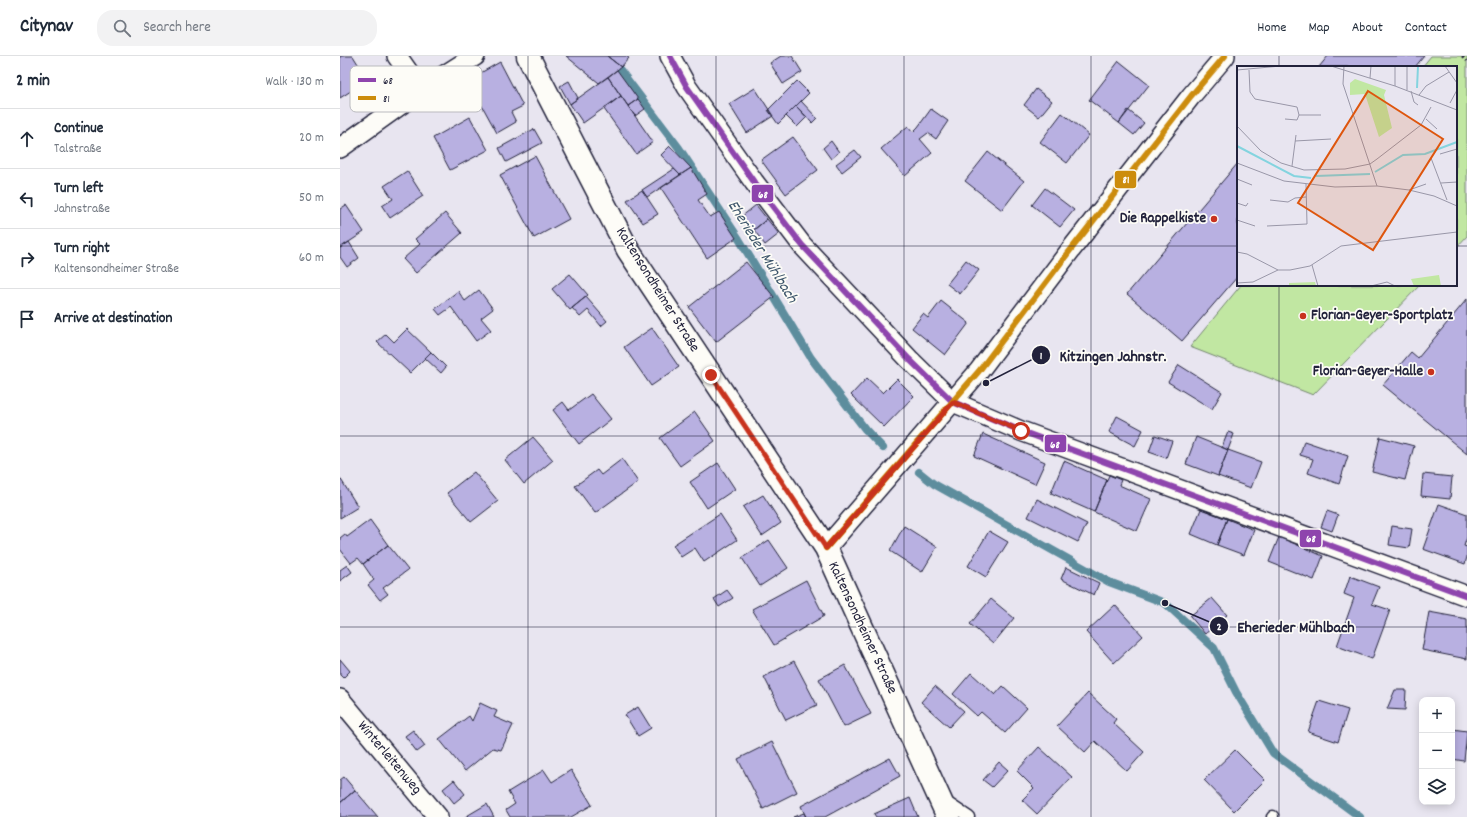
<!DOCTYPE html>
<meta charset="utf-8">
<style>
:root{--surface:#fff;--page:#f2f2f3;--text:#1f2937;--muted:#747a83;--line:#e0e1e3}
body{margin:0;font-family:Dekko,sans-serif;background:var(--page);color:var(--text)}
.controls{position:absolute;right:12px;bottom:12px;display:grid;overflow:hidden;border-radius:8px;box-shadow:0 2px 10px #0003}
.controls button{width:36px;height:36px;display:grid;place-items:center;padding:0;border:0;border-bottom:1px solid var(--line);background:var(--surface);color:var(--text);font:20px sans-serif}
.stop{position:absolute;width:12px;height:12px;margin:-9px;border:3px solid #c8321e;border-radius:50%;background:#fff}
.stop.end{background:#c8321e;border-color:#fff;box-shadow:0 1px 4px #0008}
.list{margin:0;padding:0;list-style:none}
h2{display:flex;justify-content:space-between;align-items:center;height:52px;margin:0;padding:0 16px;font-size:17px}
h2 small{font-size:13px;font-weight:400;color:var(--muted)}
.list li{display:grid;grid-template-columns:26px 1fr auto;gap:12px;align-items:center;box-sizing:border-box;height:60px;padding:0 16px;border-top:1px solid var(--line)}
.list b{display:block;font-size:15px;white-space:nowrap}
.list p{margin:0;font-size:13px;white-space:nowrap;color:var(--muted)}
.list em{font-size:13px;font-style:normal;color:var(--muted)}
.icon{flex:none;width:22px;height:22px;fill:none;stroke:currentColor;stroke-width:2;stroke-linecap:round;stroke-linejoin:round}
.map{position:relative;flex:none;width:1127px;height:761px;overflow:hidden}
header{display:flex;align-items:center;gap:24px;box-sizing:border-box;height:56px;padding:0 20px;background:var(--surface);border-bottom:1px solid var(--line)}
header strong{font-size:19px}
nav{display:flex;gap:22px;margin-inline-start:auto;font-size:14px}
.search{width:280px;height:36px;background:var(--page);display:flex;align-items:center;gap:10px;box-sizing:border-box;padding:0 14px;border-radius:16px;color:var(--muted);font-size:15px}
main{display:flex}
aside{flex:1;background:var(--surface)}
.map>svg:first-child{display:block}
</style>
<header>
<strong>Citynav</strong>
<div class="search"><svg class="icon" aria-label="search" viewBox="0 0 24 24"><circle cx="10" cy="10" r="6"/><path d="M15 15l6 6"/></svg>Search here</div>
<nav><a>Home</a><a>Map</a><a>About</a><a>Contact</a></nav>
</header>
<main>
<aside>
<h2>2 min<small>Walk · 130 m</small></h2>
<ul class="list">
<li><svg class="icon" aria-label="ahead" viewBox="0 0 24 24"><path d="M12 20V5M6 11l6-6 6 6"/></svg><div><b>Continue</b><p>Talstraße</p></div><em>20 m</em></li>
<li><svg class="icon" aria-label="left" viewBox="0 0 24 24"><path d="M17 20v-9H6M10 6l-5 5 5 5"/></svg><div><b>Turn left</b><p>Jahnstraße</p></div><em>50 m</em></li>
<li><svg class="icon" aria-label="right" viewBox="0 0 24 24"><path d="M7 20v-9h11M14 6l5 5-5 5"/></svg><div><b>Turn right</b><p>Kaltensondheimer Straße</p></div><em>60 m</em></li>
<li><svg class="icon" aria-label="arrive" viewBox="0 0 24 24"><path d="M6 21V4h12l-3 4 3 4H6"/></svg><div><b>Arrive at destination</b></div></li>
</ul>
</aside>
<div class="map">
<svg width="1127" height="761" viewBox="0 0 1127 761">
<rect width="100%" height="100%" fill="#e8e5f0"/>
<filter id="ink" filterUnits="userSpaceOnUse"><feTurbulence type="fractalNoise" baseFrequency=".025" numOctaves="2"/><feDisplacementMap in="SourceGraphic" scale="8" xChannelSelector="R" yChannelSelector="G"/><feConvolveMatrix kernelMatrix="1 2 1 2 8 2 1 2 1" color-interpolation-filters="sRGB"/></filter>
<g filter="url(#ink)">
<!-- pitch -->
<path fill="#c1e7a2" stroke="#72846e" d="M1091 0H1127V180L1116 192V11H1082Z
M901 229H1080L973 339 850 291Z"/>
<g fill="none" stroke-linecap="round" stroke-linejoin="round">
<!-- stream -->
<path stroke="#5d8d9d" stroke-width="8" d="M280 14 339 92 399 183 471 302 525 373 543 392
M579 416 594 428 769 526 825 547 874 592 896 636 933 697 1020 761"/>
</g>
<!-- building -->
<path fill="#b8b0e1" stroke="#22223b" d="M0 0H13L28 24 0 42Z
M226 0H267L281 11 259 27Z
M267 0H286L289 2 281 11Z
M441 0H452L462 16 443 28 430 7Z
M988 0H1084L1075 11H979Z
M779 5 809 29 779 67 749 44Z
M160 6 183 50 171 56 176 66 157 77 128 24Z
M277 14 298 43 288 50 268 21Z
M268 21 281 40 243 67 230 48Z
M229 25 238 42 230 48 220 30Z
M457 25 469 37 438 68 428 54Z
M415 32 433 60 407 77 389 48Z
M696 33 712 45 699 61 684 49Z
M281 40 313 86 296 98 264 53Z
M298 43 305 53 295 60 288 50Z
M461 45 477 62 472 67 456 50Z
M456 50 467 61 457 71 446 60Z
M591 53 608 65 596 83 588 77 580 83 592 97 565 120 541 93 568 70 573 76 578 71Z
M788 54 804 67 794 79 779 67Z
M722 57 749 79 727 107 700 86Z
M130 61 148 94 110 114 93 82Z
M194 73 202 87 166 106 159 92Z
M453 81 478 114 446 138 421 104Z
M491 85 499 96 491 103 483 92Z
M330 90 351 112 340 119 321 99Z
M515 94 521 101 502 116 496 108Z
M648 96 684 125 662 154 625 125Z
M195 100 229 163 194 182 160 119Z
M898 107V220L842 285 787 238Z
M351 112 367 138 358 144 370 161 379 156 396 182 367 202 321 132Z
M334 113 340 119 307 141 302 134Z
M67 115 83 140 50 162 42 150 53 143 44 130Z
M705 132 734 154 720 171 692 149Z
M302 134 318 158 303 167 287 144Z
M6 149 24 176 0 192V153Z
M416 149 427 163 412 175 401 161Z
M105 157 122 177 76 217 63 203 80 188 75 183Z
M427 163 439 178 425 189 414 174Z
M9 186 19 202 7 211 0 201V192Z
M626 204 639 214 620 238 607 228Z
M406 206 434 241 376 286 349 251Z
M230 218 248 239 230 254 212 233Z
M139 234 153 253 141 262 151 274 136 285 111 251 100 259 95 253 118 235 125 245Z
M246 241 267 265 261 270 248 254 240 261 232 252Z
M1127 243V398L1043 329 1071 296 1078 302Z
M601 245 629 267 605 299 572 272 583 258 588 262Z
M312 272 339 311 311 330 284 291Z
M67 273 91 296 70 317 37 286 46 278 54 286Z
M91 296 106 311 101 317 85 302Z
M839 309 882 336 872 353 828 326Z
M527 322 543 337 557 323 574 340 544 371 511 339Z
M251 338 271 363 239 388 213 354 223 346 229 354Z
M355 356 375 385 340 410 320 382Z
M777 360 803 374 795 390 769 376Z
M888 376 894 378 888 394 882 391Z
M643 378 705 406 695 428 634 400Z
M815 379 832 385 826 402 809 396Z
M193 381 213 404 184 428 165 404Z
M856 381 888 394 878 420 846 408Z
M1040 381 1074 390 1065 424 1032 416Z
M964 385 1008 400 999 428 968 417 973 403 960 399Z
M888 394 921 406 911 432 878 420Z
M282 403 298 426 255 457 235 430 257 414 261 419Z
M724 405 767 424 754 456 711 437Z
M378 407 395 433 367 452 350 426Z
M134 416 158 445 131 466 107 437Z
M1083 418 1112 421 1110 443 1081 440Z
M769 419 781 424 779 429 811 443 797 475 754 456Z
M0 422 18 451 0 462Z
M423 439 441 467 422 480 403 451Z
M697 443 747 468 738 486 688 461Z
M1099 448 1127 458V481L1124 490 1127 491V501L1125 508 1083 493Z
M861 453 887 463 877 489 851 478Z
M987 455 998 459 992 475 981 471Z
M380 458 397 484 364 506 355 492 341 501 333 489Z
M887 463 914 474 904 499 877 489Z
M30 464 48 489 23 508 18 502 11 507 0 493V482L5 478 7 481Z
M564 470 597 491 582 516 550 495Z
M1052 470 1072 473 1069 492 1049 489Z
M649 475 668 486 646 521 628 510Z
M939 481 983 500 974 524 929 506Z
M429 484 448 512 420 530 402 502Z
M48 489 68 514 43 532 48 538 40 544 28 529 34 524 23 508Z
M7 509 12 516 0 525V514Z
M726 511 759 527 754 539 721 523Z
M1010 520 1039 531 1032 548 1050 554 1032 603 997 590 1014 542 1004 538Z
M466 524 484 560 434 589 412 553Z
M387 534 393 542 379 551 374 543Z
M872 542 887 559 865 578 850 560Z
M651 543 674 562 653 588 630 568Z
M775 549 803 580 774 607 746 576Z
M1089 556 1127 563V603L1082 594Z
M0 603 10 615 3 622 0 619Z
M454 605 477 649 446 664 424 621Z
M505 609 531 658 504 671 479 623Z
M631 617 655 639 663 630 687 652 665 677 641 656 637 660 613 638Z
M595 630 624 655 609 671 581 646Z
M1055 634H1066L1065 654 1047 653Z
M748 637 776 663 773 667 804 696 787 715 755 685 745 696 717 670Z
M979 645 1008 654 998 686 968 676Z
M140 647 157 655 154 661 173 669 161 694 153 692 125 715 99 683 129 660 132 665Z
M298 651 311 672 298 680 285 659Z
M1112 673 1127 675 1124 705 1112 703Z
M73 674 85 690 77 696 65 680Z
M432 686 457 736 423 753 398 703Z
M699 691 732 721 697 758 682 744 694 732 677 715Z
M895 694 925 724 894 755 864 724Z
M550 702 560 720 485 761H466L461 750Z
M659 706 668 714 652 731 643 724Z
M204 714 212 726 231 714 252 749 231 761H170L166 754 175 748 168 736Z
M4 721 15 734 0 747V724Z
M114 724 125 738 114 747 103 733Z
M15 734 38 761H0V747Z
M570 742 578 761H536L534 758Z
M147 748 154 761H125Z
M464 757 466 761H453Z"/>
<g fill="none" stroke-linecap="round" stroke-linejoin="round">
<!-- lane casing -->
<g stroke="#22223b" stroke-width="13">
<path id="lane" d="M605 745 629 761
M932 761 933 760"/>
</g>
<!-- street casing -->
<g stroke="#22223b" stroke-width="22">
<path id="street" d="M57 0 81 34
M330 0 347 31 414 126 462 189 569 303 613 346 681 375 1127 540
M0 92 81 34 135 0
M486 492 639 315 729 196 851 40 885 0
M0 643 98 761"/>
</g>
<!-- secondary casing -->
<g stroke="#22223b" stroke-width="25">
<path id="secondary" d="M188 0 288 194 486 492 608 761"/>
</g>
<!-- path -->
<path stroke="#22223b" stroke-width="2.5" stroke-dasharray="3 3" stroke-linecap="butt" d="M1122 0 1127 5"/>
<!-- lane -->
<use href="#lane" stroke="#fdfcf7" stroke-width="10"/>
<!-- street -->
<use href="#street" stroke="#fdfcf7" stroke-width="19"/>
<!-- secondary -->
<use href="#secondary" stroke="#fdfcf7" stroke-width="22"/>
<!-- bus-1 casing -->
<g stroke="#fdfcf7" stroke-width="9">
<path id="bus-1" d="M330 0 347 31 414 126 462 189 569 303 613 346 681 375 1127 540"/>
</g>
<!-- bus-2 casing -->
<g stroke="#fdfcf7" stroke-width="9">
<path id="bus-2" d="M486 492 639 315 729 196 851 40 885 0"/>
</g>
<!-- bus-1 -->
<use href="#bus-1" stroke="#8e44ad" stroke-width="6"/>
<!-- bus-2 -->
<use href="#bus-2" stroke="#cc8c0c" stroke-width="6"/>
</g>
</g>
<g fill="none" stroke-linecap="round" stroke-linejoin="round" filter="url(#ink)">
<!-- route -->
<path stroke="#c8321e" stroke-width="5" d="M371 319 486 492 613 346 681 375"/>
</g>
<!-- grid -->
<path fill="none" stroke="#22223b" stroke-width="1" stroke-opacity="0.55" d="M188 0V761M376 0V761M564 0V761M751 0V761M939 0V11M0 190H898M1116 190H1127M939 229V761M0 380H1127M0 571H1127"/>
<!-- markers -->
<g fill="#c8321e" stroke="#fdfcf7" stroke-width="1.5">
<circle cx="874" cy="163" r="4"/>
<circle cx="963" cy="260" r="4"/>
<circle cx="1091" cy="316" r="4"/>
</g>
<g text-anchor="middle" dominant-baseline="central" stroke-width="3.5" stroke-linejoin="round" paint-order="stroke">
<!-- poi labels -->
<g font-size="15" font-weight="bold" fill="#22223b" stroke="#fdfcf7" text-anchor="end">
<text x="866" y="163">Die Rappelkiste</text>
<text x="971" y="260" text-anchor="start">Florian-Geyer-Sportplatz</text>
<text x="1083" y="316">Florian-Geyer-Halle</text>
</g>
<!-- street labels -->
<g font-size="15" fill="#22223b" stroke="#fdfcf7">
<text transform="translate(317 234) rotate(58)">Kaltensondheimer Straße</text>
<text transform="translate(522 572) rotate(65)">Kaltensondheimer Straße</text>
<text transform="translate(49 702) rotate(50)">Winterleitenweg</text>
</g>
<!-- water labels -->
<g font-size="16" font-style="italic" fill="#3f576c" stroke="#fdfcf7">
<text transform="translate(422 196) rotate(58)">Eherieder Mühlbach</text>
</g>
</g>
<!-- overview -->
<g transform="translate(897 10)">
<rect width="220" height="220" fill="#e8e5f0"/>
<path d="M202 209 204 220H177L174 213Z" fill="#c1e7a2"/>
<path d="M78 216 79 220H52V217Z" fill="#c1e7a2"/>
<path d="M118 13 149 24 147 29 155 62 142 71 128 28 113 29V17Z" fill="#c1e7a2"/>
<path fill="none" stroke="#84d4df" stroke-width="2" d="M180 22 181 0M0 80 57 110 74 112M138 106 166 89 188 88 220 76M79 110 133 108"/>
<path fill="none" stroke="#9997a8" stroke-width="1" d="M94 0 158 20 220 44M107 0 106 18 140 120M170 0V24M208 0 220 17M0 4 44 0M12 4 13 26 18 33 60 41 62 49 60 54 48 53M133 12 134 0M158 20V0M174 25 177 36 181 39M182 29 189 20 212 6M213 37 220 24M62 49H84M189 53 200 63M0 60 24 85 44 97 67 104 108 103 133 98 140 93 184 59 194 41M58 75 94 73M203 88 220 83M194 92 210 134M0 97 47 115 98 121 140 120 172 124 197 130 220 140M55 100 59 69M0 113 15 119M204 117 220 116M172 124 189 118M33 134 51 136 58 132 69 131M0 137 9 140 11 137M0 154 18 160M30 160 70 158 69 118M0 186 10 188 41 204H53L73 200 104 180 220 166M75 199 81 220M0 217 16 216 41 204M134 220 150 216 158 220"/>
<path fill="#de560e" fill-opacity="0.15" stroke="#de560e" stroke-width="2" d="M131 25 206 73 136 184 61 137Z"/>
<rect width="220" height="220" fill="none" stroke="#22223b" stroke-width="2"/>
</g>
<!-- legend -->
<rect x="10" y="10" width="132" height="46" rx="6" fill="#fdfcf7" stroke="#bbbbbf" stroke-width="1"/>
<rect x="18" y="22" width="18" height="4" fill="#8e44ad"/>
<rect x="18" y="40" width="18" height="4" fill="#cc8c0c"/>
<g font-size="11" fill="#22223b">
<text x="43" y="28">68</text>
<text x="43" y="46">81</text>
</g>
<!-- callouts -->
<path fill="none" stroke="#22223b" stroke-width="1.5" d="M646 327L701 299M825 547L879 570"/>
<g fill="#22223b" stroke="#fdfcf7" stroke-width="1.5">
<circle cx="646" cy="327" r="4"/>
<circle cx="825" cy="547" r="4"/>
<circle cx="701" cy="299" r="10"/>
<circle cx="879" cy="570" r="10"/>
</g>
<g font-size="12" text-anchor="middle" font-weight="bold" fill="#fff">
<text x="701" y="303">1</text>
<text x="879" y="574">2</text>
</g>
<g font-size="16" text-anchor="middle" font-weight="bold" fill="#22223b" stroke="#fdfcf7" stroke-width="3.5" stroke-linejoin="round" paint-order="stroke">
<text x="773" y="305">Kitzingen Jahnstr.</text>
<text x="956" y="576">Eherieder Mühlbach</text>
</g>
<g stroke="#fdfcf7" stroke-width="1.5">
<rect x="774" y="114" width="23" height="19" rx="4" fill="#cc8c0c"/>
<rect x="411" y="128" width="23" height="19" rx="4" fill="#8e44ad"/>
<rect x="704" y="378" width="23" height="19" rx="4" fill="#8e44ad"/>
<rect x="959" y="473" width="23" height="19" rx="4" fill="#8e44ad"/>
</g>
<g font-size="11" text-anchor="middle" font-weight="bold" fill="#fff">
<text x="786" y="127">81</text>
<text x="423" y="142">68</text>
<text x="715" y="392">68</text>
<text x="971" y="486">68</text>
</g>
</svg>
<div class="controls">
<button>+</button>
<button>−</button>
<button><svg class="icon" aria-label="layers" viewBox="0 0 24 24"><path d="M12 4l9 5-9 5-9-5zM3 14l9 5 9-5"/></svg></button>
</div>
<div class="stop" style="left:681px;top:375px"></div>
<div class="stop end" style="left:371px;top:319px"></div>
</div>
</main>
